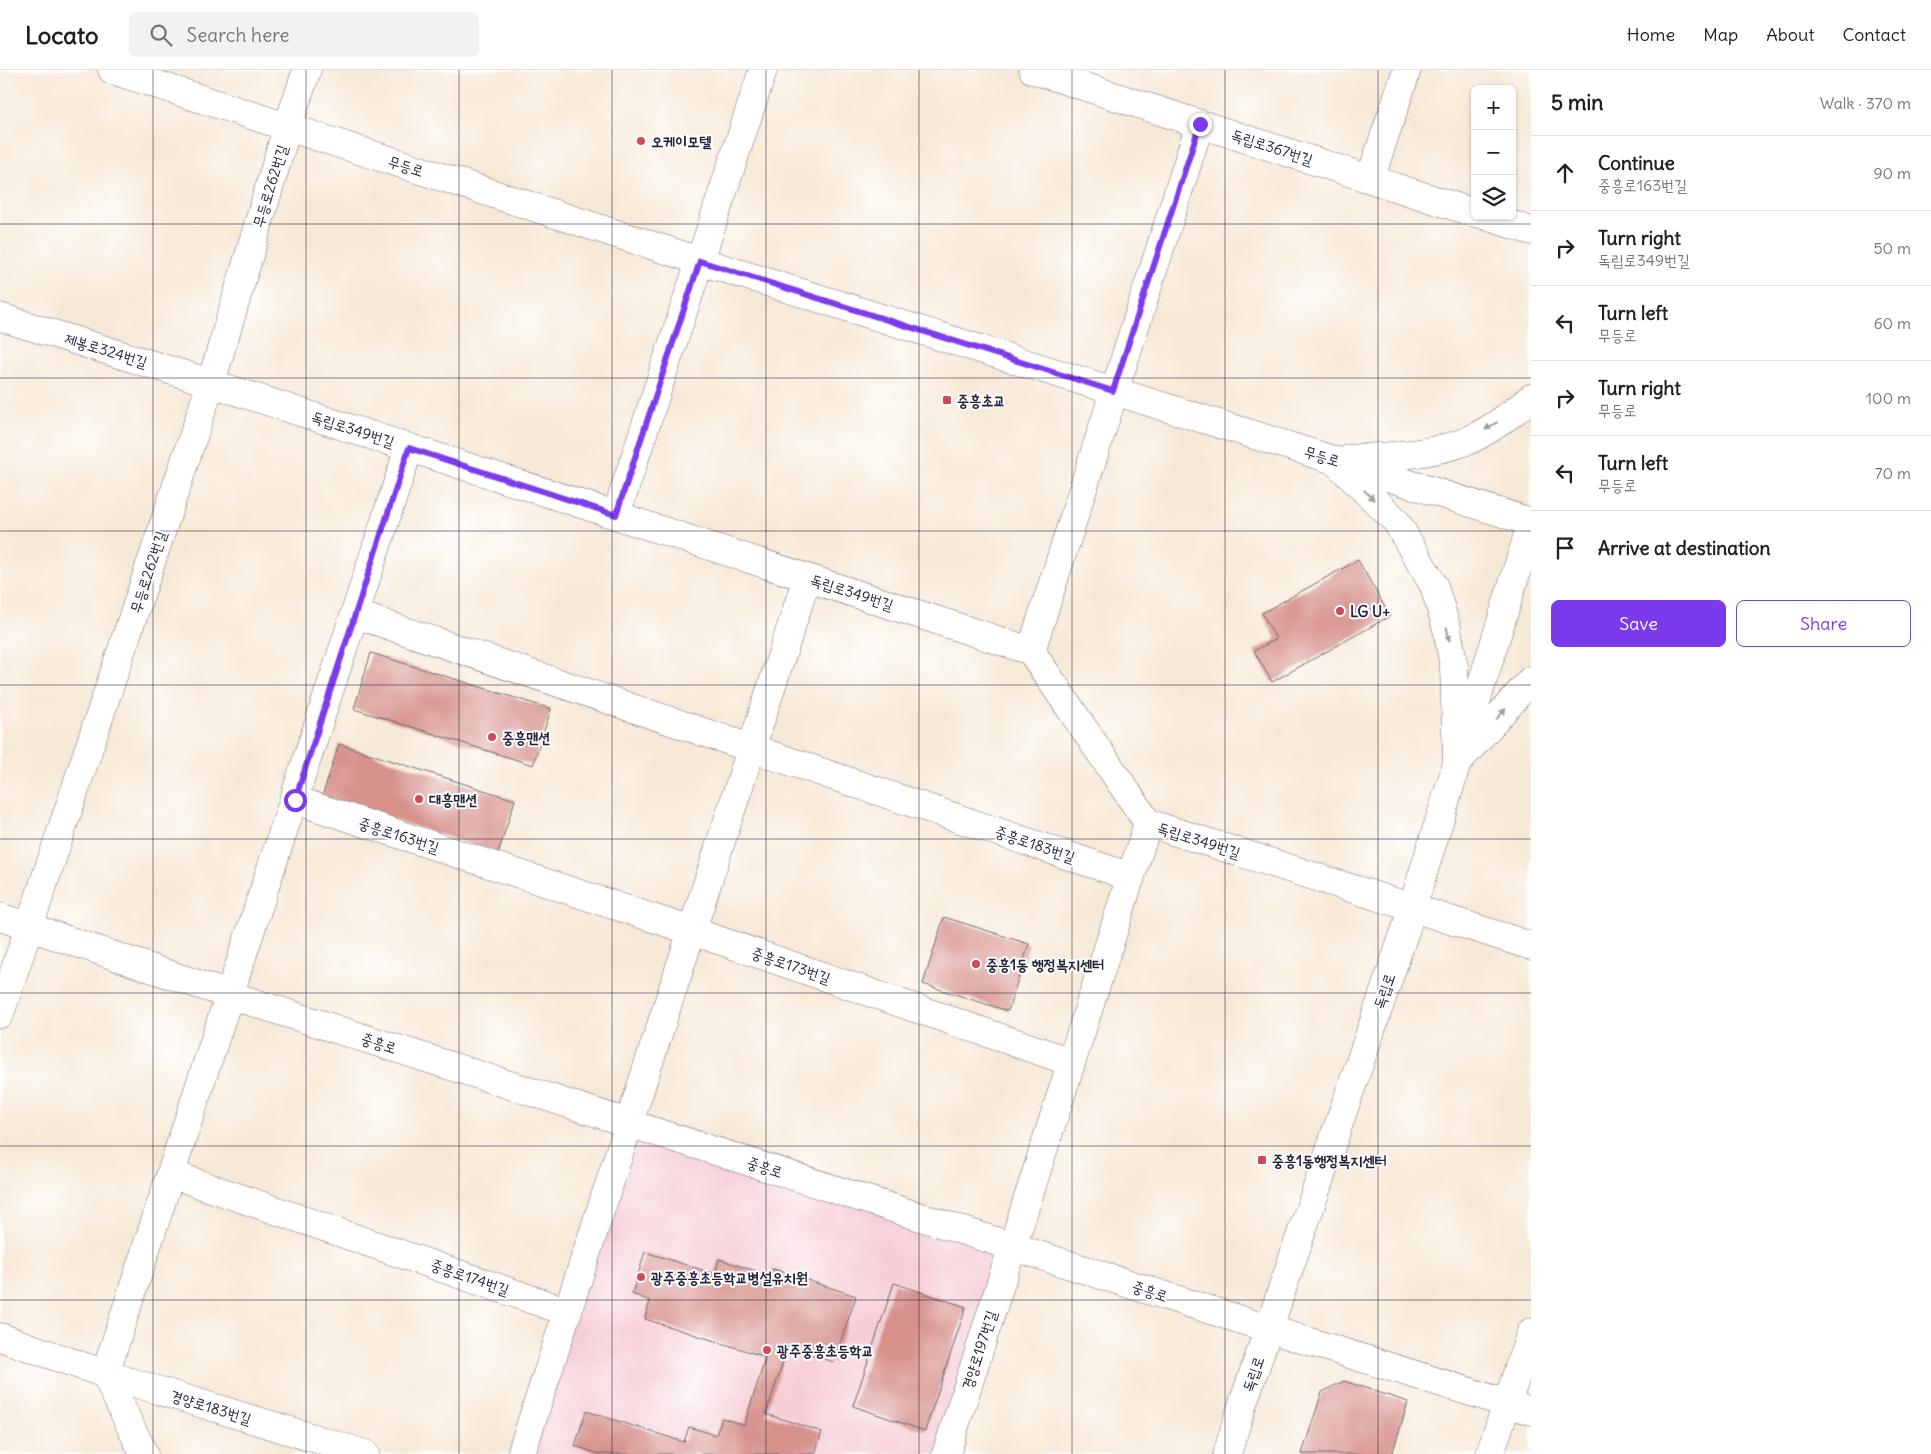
<!DOCTYPE html>
<meta charset="utf-8">
<style>
:root{--surface:#fff;--page:#f2f2f2;--text:#202124;--muted:#757577;--line:#e0e0e0;--accent:#7c3aed}
body{margin:0;font-family:Delius,"Poor Story",sans-serif;background:var(--page);color:var(--text)}
.controls{position:absolute;right:15px;top:15px;display:grid;overflow:hidden;border-radius:8px;box-shadow:0 1px 4px #0004}
.controls button{width:45px;height:45px;display:grid;place-items:center;padding:0;border:0;border-bottom:1px solid var(--line);background:var(--surface);color:var(--text);font:25px sans-serif}
.stop{position:absolute;width:15px;height:15px;margin:-11px;border:4px solid #7c3aed;border-radius:50%;background:#fff}
.stop.end{background:#7c3aed;border-color:#fff;box-shadow:0 1px 5px #0008}
.list{margin:0;padding:0;list-style:none}
h2{display:flex;justify-content:space-between;align-items:center;height:65px;margin:0;padding:0 20px;font-size:21px}
h2 small{font-size:16px;font-weight:400;color:var(--muted)}
.list li{display:grid;grid-template-columns:32px 1fr auto;gap:15px;align-items:center;box-sizing:border-box;height:75px;padding:0 20px;border-top:1px solid var(--line)}
.list b{display:block;font-size:19px;white-space:nowrap}
.list p{margin:0;font-size:16px;white-space:nowrap;color:var(--muted)}
.list em{font-size:16px;font-style:normal;color:var(--muted)}
.actions{display:flex;gap:10px;padding:15px 20px}
.actions a{flex:1;padding:11px 0;border:1px solid var(--accent);border-radius:8px;text-align:center;font-size:18px;color:var(--accent)}
.actions .main{background:var(--accent);color:#fff}
.icon{flex:none;width:28px;height:28px;fill:none;stroke:currentColor;stroke-width:2;stroke-linecap:round;stroke-linejoin:round}
.map{position:relative;flex:none;width:1531px;height:1384px;overflow:hidden}
header{display:flex;align-items:center;gap:30px;box-sizing:border-box;height:70px;padding:0 25px;background:var(--surface);border-bottom:1px solid var(--line)}
header strong{font-size:24px}
nav{display:flex;gap:28px;margin-inline-start:auto;font-size:18px}
.search{width:350px;height:45px;background:var(--page);display:flex;align-items:center;gap:12px;box-sizing:border-box;padding:0 18px;border-radius:8px;color:var(--muted);font-size:19px}
main{display:flex}
aside{flex:1;background:var(--surface)}
.map>svg:first-child{display:block}
</style>
<header>
<strong>Locato</strong>
<div class="search"><svg class="icon" aria-label="search" viewBox="0 0 24 24"><circle cx="10" cy="10" r="6"/><path d="M15 15l6 6"/></svg>Search here</div>
<nav><a>Home</a><a>Map</a><a>About</a><a>Contact</a></nav>
</header>
<main>
<div class="map">
<svg width="1531" height="1384" viewBox="0 0 1531 1384">
<rect width="100%" height="100%" fill="#fff"/>
<filter id="ink" filterUnits="userSpaceOnUse"><feTurbulence type="fractalNoise" baseFrequency=".02" numOctaves="2"/><feDisplacementMap in="SourceGraphic" scale="10" xChannelSelector="R" yChannelSelector="G"/><feConvolveMatrix kernelMatrix="1 2 1 2 8 2 1 2 1" color-interpolation-filters="sRGB"/></filter>
<filter id="wash" filterUnits="userSpaceOnUse"><feTurbulence type="fractalNoise" baseFrequency=".0096" numOctaves="4" result="noise"/><feDisplacementMap in="SourceGraphic" scale="20" xChannelSelector="R" yChannelSelector="G"/><feGaussianBlur stdDeviation="1.12" result="paint"/><feColorMatrix in="noise" values="0 0 0 0 0 0 0 0 0 0 0 0 0 0 0 0 0 1.4 0 .05"/><feComposite in="paint" operator="in"/></filter>
<g filter="url(#wash)">
<rect width="100%" height="100%" fill="#f7e9d7"/>
<!-- built -->
<path fill="#f6cfd6" d="M629 1053 1012 1176 946 1384H521Z"/>
<g id="blocks">
<!-- building -->
<path fill="#d7928c" d="M1358 490 1390 546 1272 612 1254 581 1276 569 1262 543Z
M371 583 551 639 533 695 354 639Z
M339 674 515 730 498 783 322 727Z
M944 847 1029 874 1008 941 923 914Z
M645 1182 715 1204 719 1189 768 1205 773 1199 856 1226 834 1292 788 1277 766 1344 822 1362 815 1384H600L575 1376 586 1341 684 1372 689 1357 716 1365 722 1348 744 1355 766 1287 645 1249 650 1231 632 1224Z
M894 1213 966 1237 925 1361 853 1336Z
M1344 1311 1408 1332 1392 1384H1302L1322 1322Z"/>
</g>
</g>
<g filter="url(#ink)">
<use href="#blocks" fill-opacity="0" stroke="#6d6872" stroke-width="1"/>
<g fill="none" stroke-linecap="round" stroke-linejoin="round">
<!-- minor casing -->
<g stroke="#6d6872" stroke-width="29">
<path id="minor" d="M112 0 700 191 1531 452
M1033 0 1475 143
M1370 109 1407 0
M1486 146 1531 161
M0 247 211 313 1031 581 1148 753 1531 876
M1349 389C1388 386 1430 385 1467 371 1488 362 1513 343 1531 328
M1337 393 1396 451 1434 516 1447 559 1454 597 1457 688
M616 445 763 0
M355 544 1131 807
M1031 581 1200 54
M1457 693 1531 610
M295 730 692 861 1071 992
M0 847 230 925 1269 1259 1531 1341
M0 944 211 313 287 58 307 0
M171 1104 568 1242
M0 1267 105 1304 365 1384
M144 1384 105 1304 409 378
M521 1384 807 508
M946 1384 1148 753
M1490 1384 1531 1262"/>
</g>
<!-- major casing -->
<g stroke="#6d6872" stroke-width="29">
<path id="major" d="M1227 1384 1241 1339 1406 858 1531 455"/>
</g>
<!-- minor -->
<use href="#minor" stroke="#fff" stroke-width="28"/>
<!-- major -->
<use href="#major" stroke="#fff" stroke-width="28"/>
</g>
<!-- one-way arrows -->
<defs><path id="oneway-solid" d="M-6-.8H1V-3.2L6.5 0L1 3.2V.8H-6Z" transform="scale(1.25)"/></defs>
<g fill="#9c9ca7">
<use href="#oneway-solid" transform="translate(1491 356) rotate(149)"/>
<use href="#oneway-solid" transform="translate(1369 425) rotate(45)"/>
<use href="#oneway-solid" transform="translate(1448 564) rotate(79)"/>
<use href="#oneway-solid" transform="translate(1501 644) rotate(-48)"/>
</g>
</g>
<g fill="none" stroke-linecap="round" stroke-linejoin="round" filter="url(#ink)">
<!-- route -->
<path stroke="#7c3aed" stroke-width="6" d="M295 730 409 378 616 445 700 191 1113 321 1200 54"/>
</g>
<!-- grid -->
<path fill="none" stroke="#22223b" stroke-width="1" stroke-opacity="0.55" d="M153 0V1384M306 0V1384M459 0V1384M612 0V1384M766 0V1384M919 0V1384M1072 0V1384M1225 0V1384M1378 0V1384M0 154H1531M0 308H1531M0 461H1531M0 615H1531M0 769H1531M0 923H1531M0 1076H1531M0 1230H1531"/>
<!-- markers -->
<g fill="#d1495b" stroke="#fff" stroke-width="2">
<circle cx="641" cy="71" r="5"/>
<rect x="942" y="325" width="10" height="10" rx="2.5"/>
<circle cx="1340" cy="541" r="5"/>
<circle cx="492" cy="667" r="5"/>
<circle cx="419" cy="729" r="5"/>
<circle cx="976" cy="894" r="5"/>
<rect x="1257" y="1085" width="10" height="10" rx="2.5"/>
<circle cx="641" cy="1207" r="5"/>
<circle cx="767" cy="1280" r="5"/>
</g>
<g text-anchor="middle" dominant-baseline="central" stroke-width="4" stroke-linejoin="round" paint-order="stroke">
<!-- poi labels -->
<g font-size="15" font-weight="bold" fill="#22223b" stroke="#fff" text-anchor="start">
<text x="651" y="71">오케이모텔</text>
<text x="957" y="330">중흥초교</text>
<text x="1350" y="541">LG U+</text>
<text x="502" y="667">중흥맨션</text>
<text x="429" y="729">대흥맨션</text>
<text x="986" y="894">중흥1동 행정복지센터</text>
<text x="1272" y="1090">중흥1동행정복지센터</text>
<text x="651" y="1207">광주중흥초등학교병설유치원</text>
<text x="777" y="1280">광주중흥초등학교</text>
</g>
<!-- street labels -->
<g font-size="15" fill="#22223b" stroke="#fff">
<text transform="translate(1272 77) rotate(18)">독립로367번길</text>
<text transform="translate(406 96) rotate(18)">무등로</text>
<text transform="translate(270 116) rotate(-73)">무등로262번길</text>
<text transform="translate(106 280) rotate(17)">제봉로324번길</text>
<text transform="translate(353 359) rotate(18)">독립로349번길</text>
<text transform="translate(1322 386) rotate(17)">무등로</text>
<text transform="translate(148 502) rotate(-72)">무등로262번길</text>
<text transform="translate(852 522) rotate(18)">독립로349번길</text>
<text transform="translate(399 765) rotate(18)">중흥로163번길</text>
<text transform="translate(1199 770) rotate(18)">독립로349번길</text>
<text transform="translate(1035 774) rotate(19)">중흥로183번길</text>
<text transform="translate(791 895) rotate(19)">중흥로173번길</text>
<text transform="translate(1384 921) rotate(-71)">독립로</text>
<text transform="translate(379 973) rotate(18)">중흥로</text>
<text transform="translate(765 1097) rotate(18)">중흥로</text>
<text transform="translate(470 1207) rotate(19)">중흥로174번길</text>
<text transform="translate(1150 1221) rotate(18)">중흥로</text>
<text transform="translate(979 1280) rotate(-72)">경양로197번길</text>
<text transform="translate(1253 1304) rotate(-71)">독립로</text>
<text transform="translate(211 1337) rotate(17)">경양로183번길</text>
</g>
</g>
</svg>
<div class="controls">
<button>+</button>
<button>−</button>
<button><svg class="icon" aria-label="layers" viewBox="0 0 24 24"><path d="M12 4l9 5-9 5-9-5zM3 14l9 5 9-5"/></svg></button>
</div>
<div class="stop" style="left:295px;top:730px"></div>
<div class="stop end" style="left:1200px;top:54px"></div>
</div>
<aside>
<h2>5 min<small>Walk · 370 m</small></h2>
<ul class="list">
<li><svg class="icon" aria-label="ahead" viewBox="0 0 24 24"><path d="M12 20V5M6 11l6-6 6 6"/></svg><div><b>Continue</b><p>중흥로163번길</p></div><em>90 m</em></li>
<li><svg class="icon" aria-label="right" viewBox="0 0 24 24"><path d="M7 20v-9h11M14 6l5 5-5 5"/></svg><div><b>Turn right</b><p>독립로349번길</p></div><em>50 m</em></li>
<li><svg class="icon" aria-label="left" viewBox="0 0 24 24"><path d="M17 20v-9H6M10 6l-5 5 5 5"/></svg><div><b>Turn left</b><p>무등로</p></div><em>60 m</em></li>
<li><svg class="icon" aria-label="right" viewBox="0 0 24 24"><path d="M7 20v-9h11M14 6l5 5-5 5"/></svg><div><b>Turn right</b><p>무등로</p></div><em>100 m</em></li>
<li><svg class="icon" aria-label="left" viewBox="0 0 24 24"><path d="M17 20v-9H6M10 6l-5 5 5 5"/></svg><div><b>Turn left</b><p>무등로</p></div><em>70 m</em></li>
<li><svg class="icon" aria-label="arrive" viewBox="0 0 24 24"><path d="M6 21V4h12l-3 4 3 4H6"/></svg><div><b>Arrive at destination</b></div></li>
</ul>
<div class="actions"><a class="main">Save</a><a>Share</a></div>
</aside>
</main>
